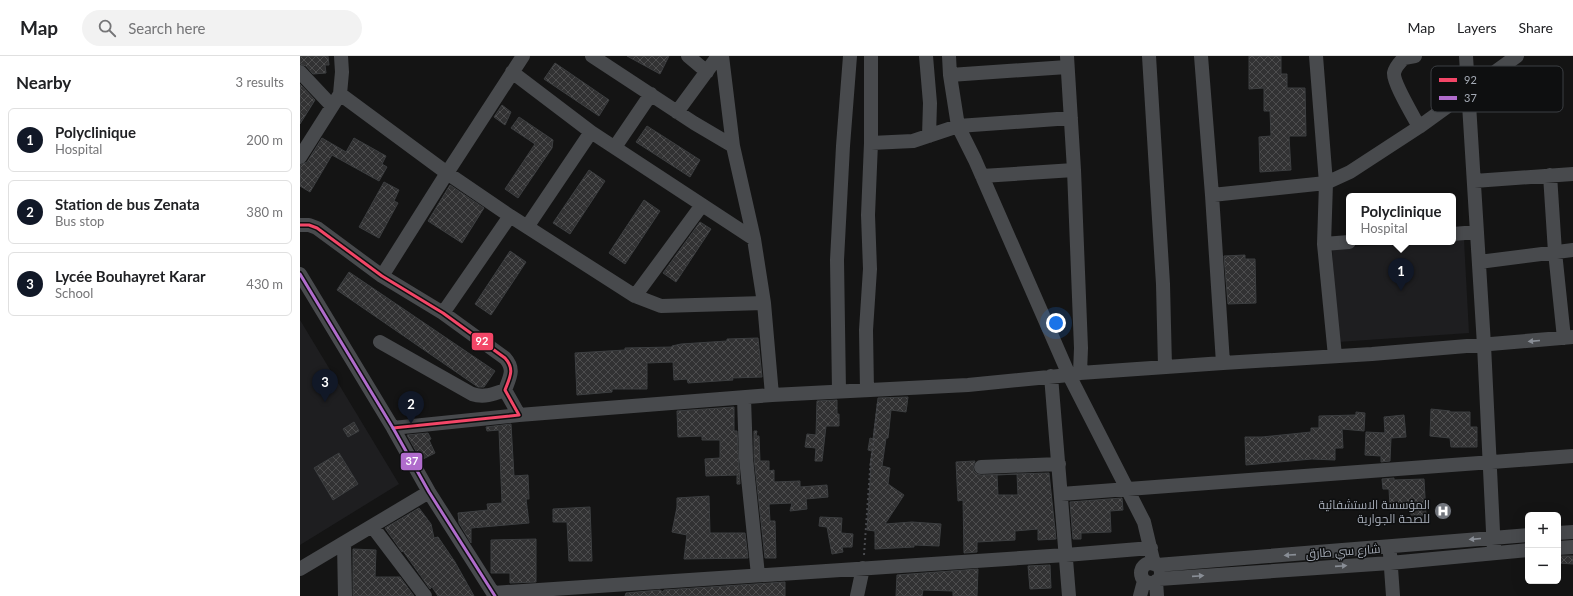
<!DOCTYPE html>
<meta charset="utf-8">
<style>
:root{--surface:#fff;--page:#f2f2f2;--text:#202124;--muted:#757577;--line:#e0e0e0;--accent:#111827}
body{margin:0;font-family:Lato,Cairo,sans-serif;background:var(--page);color:var(--text)}
.controls{position:absolute;right:12px;bottom:12px;display:grid;overflow:hidden;border-radius:6px;box-shadow:0 4px 16px #0002}
.controls button{width:36px;height:36px;display:grid;place-items:center;padding:0;border:0;border-bottom:1px solid var(--line);background:var(--surface);color:var(--text);font:20px sans-serif}
.you{position:absolute;left:756px;top:267px;width:14px;height:14px;margin:-10px;border:3px solid #fff;border-radius:50%;background:#1a73e8;box-shadow:0 0 0 6px #1a73e833}
.badge{display:grid;place-items:center;width:26px;height:26px;border-radius:50%;background:var(--accent);color:#fff;font-size:13px;font-weight:700}
.pin{position:absolute;translate:-50% -33px;filter:drop-shadow(0 1px 2px #0008)}
.pin::after{content:'';position:absolute;top:21px;width:14px;height:12px;background:inherit;clip-path:polygon(0 0,100% 0,50% 100%)}
.popup{position:absolute;left:1046px;top:137px;width:110px;height:52px;box-sizing:border-box;display:grid;place-content:center;border-radius:6px;background:var(--surface);filter:drop-shadow(0 1px 3px #0005);font-size:13px;white-space:nowrap;color:var(--muted)}
.popup b{font-size:15px;color:var(--text)}
.popup::after{content:'';position:absolute;left:50%;top:100%;margin-left:-8px;border:8px solid transparent;border-top-color:var(--surface)}
.list{margin:0;padding:0;list-style:none}
h2{display:flex;justify-content:space-between;align-items:center;height:52px;margin:0;padding:0 16px;font-size:17px}
h2 small{font-size:13px;font-weight:400;color:var(--muted)}
.list li{display:grid;grid-template-columns:26px 1fr auto;gap:12px;align-items:center;box-sizing:border-box;height:64px;margin:0 8px 8px;padding:0 8px;border:1px solid var(--line);border-radius:6px}
.list b{display:block;font-size:15px;white-space:nowrap}
.list p{margin:0;font-size:13px;white-space:nowrap;color:var(--muted)}
.list em{font-size:13px;font-style:normal;color:var(--muted)}
.icon{flex:none;width:22px;height:22px;fill:none;stroke:currentColor;stroke-width:2;stroke-linecap:round;stroke-linejoin:round}
.map{position:relative;flex:none;width:1273px;height:540px;overflow:hidden}
header{display:flex;align-items:center;gap:24px;box-sizing:border-box;height:56px;padding:0 20px;background:var(--surface);border-bottom:1px solid var(--line)}
header strong{font-size:19px}
nav{display:flex;gap:22px;margin-inline-start:auto;font-size:14px}
.search{width:280px;height:36px;background:var(--page);display:flex;align-items:center;gap:10px;box-sizing:border-box;padding:0 14px;border-radius:22px;color:var(--muted);font-size:15px}
main{display:flex}
aside{flex:1;background:var(--surface)}
.map>svg:first-child{display:block}
</style>
<header>
<strong>Map</strong>
<div class="search"><svg class="icon" aria-label="search" viewBox="0 0 24 24"><circle cx="10" cy="10" r="6"/><path d="M15 15l6 6"/></svg>Search here</div>
<nav><a>Map</a><a>Layers</a><a>Share</a></nav>
</header>
<main>
<aside>
<h2>Nearby<small>3 results</small></h2>
<ul class="list">
<li><span class="badge">1</span><div><b>Polyclinique</b><p>Hospital</p></div><em>200 m</em></li>
<li><span class="badge">2</span><div><b>Station de bus Zenata</b><p>Bus stop</p></div><em>380 m</em></li>
<li><span class="badge">3</span><div><b>Lycée Bouhayret Karar</b><p>School</p></div><em>430 m</em></li>
</ul>
</aside>
<div class="map">
<svg width="1273" height="540" viewBox="0 0 1273 540">
<defs>
<pattern id="building-cross-hatch" width="8" height="8" patternUnits="userSpaceOnUse"><rect width="8" height="8" fill="#323233"/><path d="M0 0l8 8M0 8l8-8" fill="none" stroke="#4d4d4e"/></pattern>
</defs>
<rect width="100%" height="100%" fill="#141414"/>
<!-- built -->
<path fill="#1e1e20" d="M1153 184H1164L1169 277 1038 286 1032 192 1128 186H1153Z
M0 264 99 428 0 489Z"/>
<!-- building -->
<path fill="url(#building-cross-hatch)" stroke="#3c3e40" fill-rule="evenodd" d="M0 0H28L29 9H25L26 17 13 18 6 10 0 8Z
M327 0H369L360 18Z
M949 0H981V18H987V32H1005L1006 80H989L991 114 960 116 959 81 971 80 970 55H964V32L949 33Z
M255 7 309 44 299 60 244 23Z
M0 28 15 44 0 68Z
M202 49 211 56 205 69 194 61Z
M219 61 253 84 252 92 218 142 205 133 235 88 211 72Z
M347 70 400 104 390 121 336 86Z
M22 82 46 96 54 82 86 100 82 108 87 111 79 125 32 99 10 136 0 130V109L7 106Z
M289 114 305 125 270 178 253 167Z
M84 126 99 134 94 145 98 147 79 182 59 171Z
M150 129 184 152 162 187 128 165Z
M344 144 360 155 325 208 309 197Z
M400 166 411 173 376 226 363 217Z
M210 195 226 206 191 259 175 248Z
M945 199V203H955L956 247 928 248 924 200Z
M49 216 195 315 184 331H178L37 234Z
M458 282 462 321 432 322 433 324 388 327 387 323 374 324 373 306 347 307V333H312V336L277 339 275 297 325 294V292L372 291V290L381 288 427 285V283Z
M608 341 606 356 591 354 588 382H586L582 410 590 412 588 428 604 439 585 468 612 466 641 468 639 490 614 489V491L575 493V475L567 474 571 410H570L572 395 568 394 570 382 573 383 578 342Z
M537 344V358H539V370H526L522 405H515L516 392 505 391 507 378 516 379 517 345Z
M434 351V375H437L440 428H437V419L406 420 405 403 420 402V384H402V380L378 381 377 355Z
M1131 353 1150 355V356H1170V371H1177V391H1151L1150 382 1130 380Z
M1056 356 1065 357 1064 375 1042 373 1043 392H1035V404L1012 403 946 409 945 381H962L1011 376V372H1019V360L1056 359Z
M1104 359 1106 381 1091 382 1090 405 1081 406V400L1065 399 1066 376 1085 377 1084 361Z
M54 366 59 375 48 381 43 373Z
M211 368 214 420 228 419 229 443H226L229 467 171 472V487L159 467 158 457 188 454 187 448 202 447 199 374 187 375 186 371Z
M454 375H457L456 380H459L460 405H469V415L474 414V426L500 425V431L527 429 528 441 506 443 507 453 490 455 492 447 469 448 470 465H475L476 502H465L454 401Z
M128 377 131 383 129 384 135 397 121 404 107 379Z
M39 397 58 428 33 444 14 412Z
M675 405 673 411 674 415 677 418 681 419 749 417 756 483 738 484V473L715 475V484L677 486V496L664 497 663 444 658 445 656 406ZM717 418 718 439H698L697 419Z
M1094 422V424L1124 423 1126 459H1111V451H1090L1089 433H1083L1082 423Z
M409 440 410 477H445L448 502 384 503 387 479 372 476 377 451V442Z
M822 442 823 454 810 455 811 476 781 477V483H773L770 446Z
M290 451 292 505H269L267 466H253V453Z
M119 452 131 468 134 482 138 481 155 506 174 540H138L132 531 130 533 103 495 102 496 85 472Z
M520 461 542 462 541 477 553 478 552 491H542L543 496 532 498 527 471 519 470Z
M236 483V526L210 527V517H191V484Z
M53 493 76 494 75 521H100L114 540H53Z
M1258 500H1273V508L1258 507Z
M750 509 751 532 730 533 728 510Z
M678 513 677 540H653V535L623 534 622 540H596L597 519Z
M485 526V540H325L326 537 360 534 363 536 364 534Z"/>
<g fill="none" stroke-linecap="round" stroke-linejoin="round">
<!-- path -->
<path stroke="#4a4b4f" stroke-width="2" stroke-dasharray="2 3" stroke-linecap="butt" d="M564 499 570 414 578 346"/>
<!-- minor -->
<path stroke="#484a4d" stroke-width="14" d="M41 0 42 16 40 38 147 117 210 160 335 240 361 250 464 247
M388 0 407 16
M422 0 433 90
M626 0 630 47 629 80
M767 0 774 114 781 292 780 317
M849 0 863 228 865 311
M1016 0 1026 127 1024 188 1035 300
M1115 0 1104 2C1100 6 1095 11 1094 17 1093 27 1114 61 1119 71
M1166 0 1184 289 1194 496
M0 16 32 50
M212 16 291 76
M650 19 767 11
M377 56 418 0
M571 87 613 85 658 70 771 62
M315 91 351 38
M0 101 40 38
M1250 119 1255 196 1264 282
M682 120 774 114
M1174 125 1273 118
M912 139 1026 127 1050 116 1119 71 1217 0
M0 169H9L17 172 82 220 143 257 205 302C215 313 210 321 205 334L219 359 93 372
M227 171 291 76 454 183
M1153 178 1177 176
M1024 188 1049 186
M1179 206 1273 194
M0 218 93 372 129 436 195 540
M82 220 147 117 223 0
M335 240 402 149
M143 257 210 160
M80 286 172 338C184 342 194 338 205 334
M923 307 1072 298 1273 281
M751 320 769 540
M567 334 566 274 570 213 568 159 571 87V0
M539 335 537 204 543 90 550 0
M472 339 668 329 769 319 675 104 658 70 650 19 649 0
M444 342 446 402 458 519
M219 359 472 339 464 247 454 183 433 90 394 67 292 0
M681 411 759 408
M761 438 1273 400
M72 470 125 540
M1258 477 1273 476
M44 487 45 540
M1258 492 1273 491
M1090 498 1093 540
M841 517a10 10 0 1 1 20 0a10 10 0 1 1-20 0Z
M854 508 844 466 769 319 780 317 923 307 912 139 901 0
M857 509 1228 479
M0 513 129 436
M859 523 1090 507 1228 494
M856 525 857 540
M193 537 766 499 851 492
M557 540 563 512
M840 540 844 525"/>
<!-- bus-1 casing -->
<g stroke="#0e0f10" stroke-width="6">
<path id="bus-1" d="M0 169H9L17 172 82 220 143 257 205 302C215 313 210 321 205 334L219 359 93 372"/>
</g>
<!-- bus-2 casing -->
<g stroke="#0e0f10" stroke-width="6">
<path id="bus-2" d="M0 218 93 372 129 436 195 540"/>
</g>
<!-- bus-1 -->
<use href="#bus-1" stroke="#f34667" stroke-width="3"/>
<!-- bus-2 -->
<use href="#bus-2" stroke="#b06ccc" stroke-width="3"/>
</g>
<!-- one-way arrows -->
<defs><path id="oneway-solid" d="M-6-.8H1V-3.2L6.5 0L1 3.2V.8H-6Z"/></defs>
<g fill="#898e96">
<use href="#oneway-solid" transform="translate(1234 285) rotate(175)"/>
<use href="#oneway-solid" transform="translate(1175 483) rotate(175)"/>
<use href="#oneway-solid" transform="translate(990 499) rotate(176)"/>
<use href="#oneway-solid" transform="translate(1041 510) rotate(-4)"/>
<use href="#oneway-solid" transform="translate(898 520) rotate(-4)"/>
</g>
<!-- icons -->
<defs>
<g id="hospital-disc" transform="scale(0.9)"><circle r="9.5" fill="#72767d" stroke="#0e0f10"/><path d="M-5-5h3v3.5h4V-5h3V5h-3V1.5h-4V5h-3Z" fill="#fff"/></g>
</defs>
<g fill-rule="evenodd">
<use href="#hospital-disc" x="1143" y="455"/>
</g>
<g text-anchor="middle" dominant-baseline="central" stroke-width="3" stroke-linejoin="round" paint-order="stroke">
<!-- poi labels -->
<g font-size="12" fill="#a5abb6" stroke="#0e0f10" text-anchor="end">
<text x="1130" y="448">المؤسسة الاستشفائية<tspan x="1130" dy="14">للصحة الجوارية</tspan></text>
</g>
<!-- street labels -->
<g font-size="12" fill="#a5abb6" stroke="#0e0f10">
<text transform="translate(1043 495) rotate(-4)">شارع سي طارق</text>
</g>
</g>
<!-- legend -->
<rect x="1131" y="10" width="132" height="46" rx="6" fill="#0e0f10" stroke="#3b3e42" stroke-width="1"/>
<rect x="1139" y="22" width="18" height="4" fill="#f34667"/>
<rect x="1139" y="40" width="18" height="4" fill="#b06ccc"/>
<g font-size="11" fill="#a5abb6">
<text x="1164" y="28">92</text>
<text x="1164" y="46">37</text>
</g>
<g stroke="#0e0f10" stroke-width="1.5">
<rect x="171" y="276" width="23" height="19" rx="4" fill="#f34667"/>
<rect x="100" y="396" width="23" height="19" rx="4" fill="#b06ccc"/>
</g>
<g font-size="11" text-anchor="middle" font-weight="bold" fill="#fff">
<text x="182" y="289">92</text>
<text x="112" y="409">37</text>
</g>
</svg>
<div class="controls">
<button>+</button>
<button>−</button>
</div>
<div class="you"></div>
<div class="pin badge" style="left:1101px;top:235px">1</div>
<div class="popup"><b>Polyclinique</b>Hospital</div>
<div class="pin badge" style="left:111px;top:368px">2</div>
<div class="pin badge" style="left:25px;top:346px">3</div>
</div>
</main>
